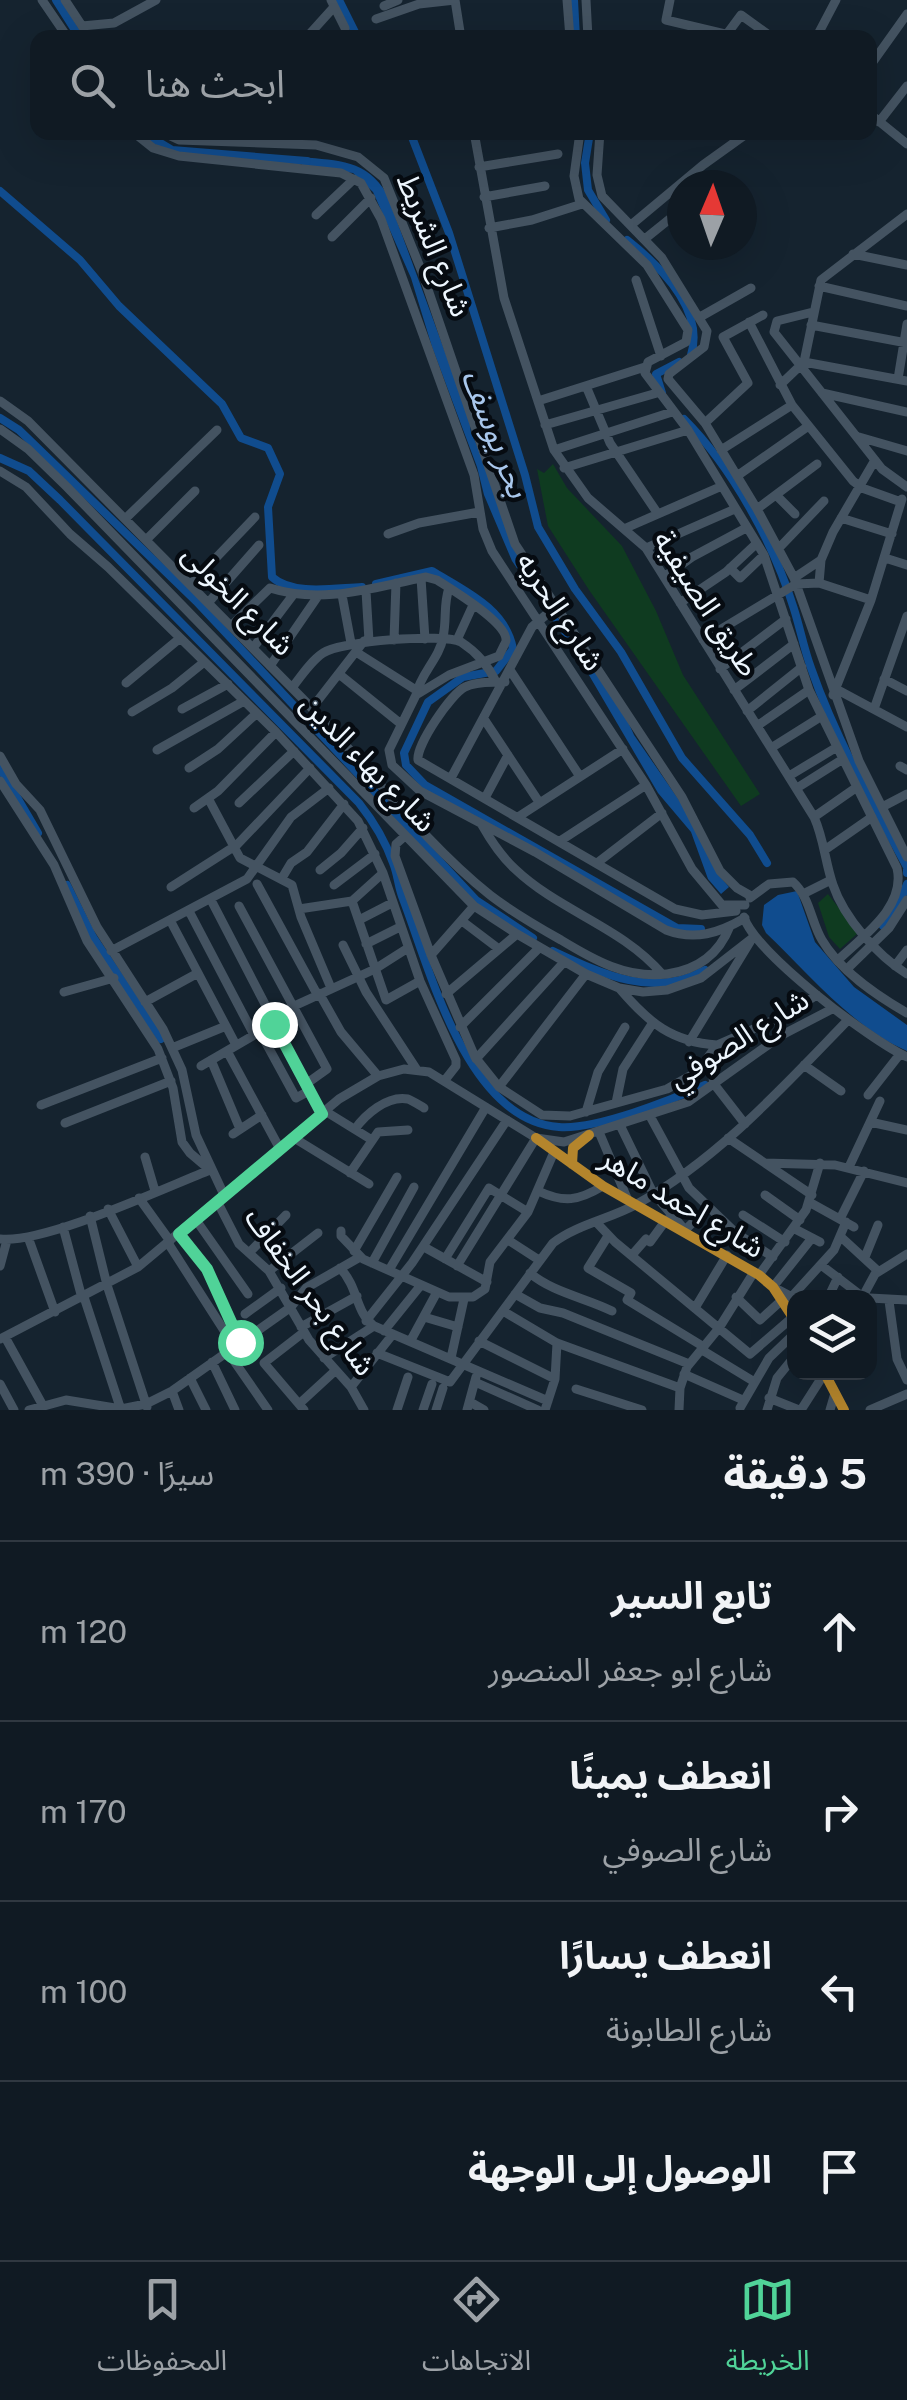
<!DOCTYPE html>
<html lang="ar">
<meta charset="utf-8">
<style>
:root{--surface:#101a23;--page:#1e2730;--text:#f1f3f6;--muted:#9ca1a6;--line:#303841;--accent:#50d398}
body{margin:0;font-family:"Public Sans","Noto Sans Arabic",sans-serif;background:var(--page);color:var(--text);direction:rtl}
.controls{position:absolute;right:30px;bottom:30px;display:grid;overflow:hidden;border-radius:20px;box-shadow:0 10px 40px #0002}
.controls button{width:90px;height:90px;display:grid;place-items:center;padding:0;border:0;border-bottom:2px solid var(--line);background:var(--surface);color:var(--text);font:50px sans-serif}
.compass{position:absolute;left:667px;top:170px;width:90px;height:90px;border-radius:50%;background:var(--surface);box-shadow:0 10px 40px #0002;rotate:2deg}
.stop{position:absolute;width:30px;height:30px;margin:-22px;border:8px solid #50d398;border-radius:50%;background:#fff}
.stop.end{background:#50d398;border-color:#fff;box-shadow:0 2px 10px #0008}
.list{margin:0;padding:0;list-style:none}
h2{display:flex;justify-content:space-between;align-items:center;height:130px;margin:0;padding:0 40px;font-size:42px}
h2 small{font-size:32px;font-weight:400;color:var(--muted)}
.list li{display:grid;grid-template-columns:65px 1fr auto;gap:30px;align-items:center;box-sizing:border-box;height:180px;padding:0 40px;border-top:2px solid var(--line)}
.list b{display:block;font-size:38px;white-space:nowrap}
.list p{margin:0;font-size:32px;white-space:nowrap;color:var(--muted)}
.list em{font-size:32px;font-style:normal;color:var(--muted)}
.icon{flex:none;width:55px;height:55px;fill:none;stroke:currentColor;stroke-width:2;stroke-linecap:round;stroke-linejoin:round}
.map{position:relative;flex:none;width:907px;height:1410px;overflow:hidden;direction:ltr}
.search{position:absolute;background:var(--surface);box-shadow:0 10px 40px #0002;left:30px;right:30px;top:30px;height:110px;display:flex;align-items:center;gap:25px;box-sizing:border-box;padding:0 35px;border-radius:20px;color:var(--muted);font-size:38px}
.sheet{height:850px;background:var(--surface)}
nav{display:flex;justify-content:space-around;align-items:center;box-sizing:border-box;height:140px;border-top:2px solid var(--line);background:var(--surface);font-size:28px;color:var(--muted)}
nav a{display:grid;justify-items:center;gap:5px}
nav .on{color:var(--accent)}
.map>svg:first-child{display:block}
</style>
<div class="map">
<svg width="907" height="1410" viewBox="0 0 907 1410">
<rect width="100%" height="100%" fill="#15232f"/>
<!-- green -->
<path fill="#0f3b20" d="M553 464 567 488 622 546 656 611 683 675 760 794 741 806 589 590 548 526 537 469 544 473Z
M828 894 858 933 840 949 829 937 818 903Z"/>
<!-- water -->
<path fill="#104c8e" d="M302 157C339 161 366 159 387 194L469 417 471 433 487 466 509 536 566 631 594 666 622 708 634 735 688 813 717 873 729 887 721 894 708 879 691 832 658 793 583 665 512 561 484 495 477 467 432 347 411 278 373 192 353 173 302 166Z
M797 891 815 942 854 987 907 1025V1051C852 1027 809 974 766 933L762 925 764 905 778 895Z"/>
<g fill="none" stroke-linecap="round" stroke-linejoin="round">
<!-- canal -->
<path stroke="#104c8e" stroke-width="8" d="M56 0 80 38
M339 0 358 38
M574 0 576 38
M142 132 172 150 307 161
M410 132 449 233 525 475 538 527 575 589 621 652 682 758 750 835 767 863
M590 132 585 163 588 190 606 220
M0 191 80 260 119 306 222 404 241 438 268 448 280 474 268 507 272 577C293 596 335 588 362 587
M627 240C660 266 705 309 691 355
M662 393 656 374 679 362
M0 418 19 430 196 601 476 900 533 938
M684 419C732 467 774 544 794 609 800 628 804 649 811 668 835 737 872 803 907 867V873
M0 458 29 471 60 500 359 803C374 822 385 840 393 863 398 875 398 887 403 899 430 969 467 1121 559 1127 596 1130 671 1100 705 1085
M376 584 432 571C465 591 506 609 513 649L496 671 463 677 428 702 404 753 406 765 425 785 677 928 701 929
M0 768 38 833
M67 885 93 937 161 1039
M883 926 899 904 907 884
M553 951C602 974 654 999 705 970"/>
<!-- minor -->
<path stroke="#445361" stroke-width="9" d="M42 0 68 38
M65 0 90 38
M331 0 345 28V38
M455 0 461 38
M567 0 570 38
M586 0 588 38
M670 0 666 20 725 34
M384 6 398 0
M376 19 419 4 455 0
M82 26 114 23 156 0
M306 38 334 7
M724 38 741 15 773 38
M816 38 836 0
M870 66 907 14
M870 114 907 144
M879 122 907 86
M133 132 153 148 179 156 341 173 361 183 381 219 474 475 483 529 492 551 646 785 692 869 722 905H745
M162 132 179 140 316 145 358 157 384 178 422 272 515 544 682 797 720 871 737 888 751 896
M474 132 504 298 554 450 588 498 646 548 814 817C824 839 825 862 833 885 844 918 878 956 907 974
M580 132 574 176 579 199 647 265 688 330 686 342 648 362 645 373 688 430 764 555 809 690 897 868C906 907 863 936 838 960
M600 132 597 175 602 196 662 258 707 331 704 347 669 374 668 379 705 423 757 509 794 578 859 761 907 857
M479 167 558 154
M713 185 715 183
M484 197 545 186
M316 215 354 179
M631 225 703 165 749 132
M489 228 532 220 582 204
M332 237 371 198
M646 238 682 209
M853 254 907 265
M636 280 661 356
M819 286 907 306
M813 312 777 321 774 332 882 469 907 487
M700 317 751 288
M749 322 792 405 853 481 862 488 901 502
M811 325 907 343
M804 362 907 381
M898 379 907 324
M780 385 804 362 821 280 907 214
M586 386 610 443 658 514
M822 393 907 412
M0 401 28 421C119 513 210 605 301 697 365 762 419 838 490 895 512 912 536 926 561 940 594 960 627 979 667 974 697 970 719 954 730 926
M538 401 645 367
M705 423 748 383 723 337 763 315
M545 425 657 393
M0 429 28 449 67 487 474 906 517 934 586 974 619 988 643 992 667 990 701 978 755 936
M859 437 907 451
M554 450 672 412
M721 450 792 405
M564 468 688 430
M0 471 26 487 70 534 108 567 276 732 358 821 383 873 420 981 456 1060V1066L445 1080
M737 476 807 427
M776 495 795 514
M757 509 817 464
M841 518 892 534
M125 519 217 430
M626 528 722 486
M388 534 419 523 479 512
M146 540 195 491
M646 548 735 509
M779 548 824 501
M885 558 907 565
M730 568 740 578 764 555
M664 577 692 557 746 528
M421 578 425 639
M794 578 821 560
M819 583 821 560 833 532 875 460
M190 585 255 517
M366 591 369 641
M342 595 351 643
M208 603 259 545
M680 603 726 572 757 543
M231 626 270 588C324 605 373 587 426 577L437 580C451 589 508 623 506 641 506 642 499 655 499 656L449 675 416 695 389 750 392 765 420 791 535 852 666 930C695 941 719 933 745 918
M394 640 396 583
M457 640 473 605
M703 640 796 584 819 583 871 600
M253 648 293 595
M356 652 416 690
M270 666 318 596
M720 669 786 619
M510 670 579 775
M339 674 401 724
M884 679 907 691
M505 682C493 683 476 681 465 687 451 694 416 745 418 760L675 909 702 915 736 911
M126 683 179 639
M292 688C301 676 311 661 323 653 340 641 444 633 461 642 478 653 488 665 496 682
M836 689 907 727
M734 690 794 644
M416 695C420 674 440 658 443 637 447 620 443 605 449 588
M833 695 871 600 902 499
M312 708 364 641
M182 709 228 684
M874 709 907 616
M747 711 802 667
M132 712 172 688 203 663
M484 719 539 802
M757 726 809 690
M771 748 822 716
M157 750 244 701
M0 756 16 784 40 810 97 927 163 1029 182 1070 196 1135 225 1197
M900 766 907 770
M189 768 218 749 257 713
M789 776 837 747
M451 778 532 627 555 607
M0 781 54 865 87 941 158 1049 173 1088 182 1142 190 1153 210 1170C164 1188 44 1244 0 1239
M797 788 843 759
M208 798 240 858 292 885 301 917 331 988
M485 798 508 755
M239 803 294 751
M884 806 907 794
M194 808 218 791 276 732
M518 817 623 749
M814 817 857 787
M482 825C491 841 501 856 515 869 559 911 622 927 662 974
M405 836 396 844 395 856 431 955 475 1057 499 1087 542 1115 570 1116 667 1089 697 1072 717 1045 783 1016 817 995
M560 841 646 785
M233 849 310 768
M826 849 872 817
M597 863 662 813
M320 870 341 853 363 828
M282 878 291 863 307 852 344 804
M257 884 317 994
M334 885 375 854
M171 887 232 848
M803 894 831 880
M750 898 769 884 793 882C810 897 811 922 822 940 840 971 876 995 907 1013
M211 900 322 1114
M352 901 386 1000 420 981
M239 906 327 1069 306 1084
M299 909 352 901 383 873
M189 911 254 1035
M744 917C754 952 871 1041 907 1057
M170 920 236 1045
M359 920 392 903
M462 921 499 949
M366 944 400 927
M343 945 366 992 417 1070
M111 951 247 879 291 817 329 788
M431 955 474 906
M895 966 907 950
M847 969 889 928 907 900
M620 989C649 1023 672 1042 717 1045
M64 992 114 978
M319 993 341 1032 378 1076
M446 994 517 934
M145 1002 198 973
M270 1017 375 969 408 948
M460 1027 539 948
M689 1042 750 942
M266 1043 296 1098 309 1091
M172 1048 226 1026
M227 1051 280 1149
M710 1058 714 1084 745 1124
M476 1059 564 962
M211 1060 240 1129
M804 1065 841 1091
M201 1066 273 1024
M499 1087 586 974
M868 1095 900 1054
M616 1103 623 1069 652 1024
M41 1105 162 1058
M325 1111 372 1140
M586 1112 598 1072 625 1027
M650 1116 689 1188 736 1233 773 1257
M870 1122 907 1130
M65 1123 171 1081
M620 1125 653 1193 685 1230 709 1207
M355 1129C365 1115 387 1095 408 1099 409 1099 423 1107 424 1108
M599 1132 627 1198
M233 1134 262 1115
M294 1138 369 1184
M728 1138 812 1195
M145 1157 155 1191
M765 1163 835 1165 907 1183
M849 1167 880 1101
M350 1173 378 1132 408 1130
M538 1191C564 1203 578 1201 603 1186
M765 1195 800 1220
M139 1198 170 1241
M809 1202 854 1227
M218 1203 239 1244 269 1271 309 1340 351 1387 364 1410
M108 1209 138 1267
M743 1215 785 1242
M90 1216 107 1285 147 1407
M840 1219 864 1171
M196 1220 248 1294
M596 1222 615 1242 750 1354 793 1317
M63 1227 82 1298
M795 1229 820 1242
M341 1231V1236L363 1259 449 1297H473L485 1289 490 1262 528 1212 554 1152
M179 1234 207 1269 240 1342
M608 1236 588 1268 631 1293 627 1300 704 1347
M28 1237 55 1312
M841 1237 878 1271
M508 1240 539 1260
M168 1243 234 1346
M424 1247 487 1282
M354 1251 397 1177
M249 1253 286 1215
M632 1255 646 1239 650 1242 666 1220
M865 1257 878 1225
M445 1259 489 1188 528 1212
M372 1263 414 1187
M821 1265 863 1297
M0 1266 7 1240
M457 1266 536 1138
M340 1268C359 1288 355 1312 374 1326L548 1401
M389 1270 486 1107
M269 1271 318 1233
M530 1273C552 1292 586 1298 612 1311
M759 1275 806 1210 820 1163
M515 1294 540 1308 563 1313 689 1364
M84 1297 121 1410
M736 1297 760 1320 782 1300
M794 1298 773 1287 812 1238
M828 1298 838 1277
M862 1298 875 1274 907 1254
M870 1298 907 1300
M889 1301 897 1359 907 1380
M785 1304 834 1250 846 1222
M695 1308 727 1255
M503 1311 557 1343 680 1388
M245 1314 281 1288
M424 1317 458 1327
M366 1321 412 1263 507 1120
M301 1327 357 1296
M384 1331 421 1285
M304 1332 264 1363 304 1410
M5 1337 42 1404
M0 1339 138 1267 339 1099 378 1076 404 1069 429 1072 536 1138 564 1142 688 1102 782 1035 832 1009
M411 1340 437 1292
M479 1341 555 1379
M702 1350 753 1381
M227 1351 268 1410
M377 1353 450 1382 553 1243C578 1224 610 1219 637 1204 718 1159 783 1087 847 1021
M324 1358 374 1326
M451 1358 464 1299
M212 1362 235 1410
M684 1374 743 1400
M190 1378 206 1410
M475 1382 538 1410
M0 1384 14 1410
M351 1387 393 1334
M576 1389 642 1410
M172 1391 179 1410
M769 1398 799 1410
M470 1402 484 1410
M299 1404 336 1370
M740 1408 769 1358 794 1334
M29 1410 66 1400 121 1409 146 1404 172 1391 291 1307 306 1288 360 1257
M397 1410 408 1377
M423 1410 432 1384
M436 1410 443 1388
M467 1410 476 1377
M545 1410 555 1379 557 1343
M679 1410 680 1388 687 1367 719 1328 754 1272
M767 1410 777 1378 794 1357
M801 1410 824 1374
M830 1410 835 1393
M870 1410 907 1394"/>
<!-- major -->
<path stroke="#b4852c" stroke-width="10" d="M536 1138 603 1186 759 1275 773 1287 794 1319
M572 1164 573 1148 589 1135
M824 1372 844 1410"/>
</g>
<g fill="none" stroke-linecap="round" stroke-linejoin="round">
<!-- route -->
<path stroke="#50d398" stroke-width="12" d="M240 1342 207 1269 179 1234 322 1114 274 1024"/>
</g>
<g text-anchor="middle" dominant-baseline="central" stroke-width="9" stroke-linejoin="round" paint-order="stroke">
<!-- street labels -->
<g font-size="30" fill="#edf6fe" stroke="#060b11">
<text transform="translate(435 245) rotate(68)">شارع الشريط</text>
<text transform="translate(239 599) rotate(45)">شارع الخولى</text>
<text transform="translate(707 603) rotate(57)">طريق الصيفية</text>
<text transform="translate(561 611) rotate(57)">شارع الحريه</text>
<text transform="translate(369 762) rotate(46)">شارع بهاء الدين</text>
<text transform="translate(738 1038) rotate(-32)">شارع الصوفي</text>
<text transform="translate(683 1202) rotate(31)">شارع احمد ماهر</text>
<text transform="translate(311 1291) rotate(54)">شارع بحر الخفاف</text>
</g>
<!-- water labels -->
<g font-size="32" font-style="italic" fill="#a9c7ec" stroke="#060b11">
<text transform="translate(496 433) rotate(69)">بحر يوسف</text>
</g>
</g>
</svg>
<div class="controls">
<button><svg class="icon" aria-label="layers" viewBox="0 0 24 24"><path d="M12 4l9 5-9 5-9-5zM3 14l9 5 9-5"/></svg></button>
</div>
<svg class="compass" viewBox="-18 -18 36 36"><path d="M0-13l5 13h-10z" fill="#e53935"/><path d="M0 13l5-13h-10z" fill="#9ca1a6"/></svg>
<div class="stop" style="left:240px;top:1342px"></div>
<div class="stop end" style="left:274px;top:1024px"></div>
<div class="search"><svg class="icon" aria-label="search" viewBox="0 0 24 24"><circle cx="10" cy="10" r="6"/><path d="M15 15l6 6"/></svg>ابحث هنا</div>
</div>
<section class="sheet">
<h2>5 دقيقة<small>سيرًا · 390 m</small></h2>
<ul class="list">
<li><svg class="icon" aria-label="ahead" viewBox="0 0 24 24"><path d="M12 20V5M6 11l6-6 6 6"/></svg><div><b>تابع السير</b><p>شارع ابو جعفر المنصور</p></div><em>120 m</em></li>
<li><svg class="icon" aria-label="right" viewBox="0 0 24 24"><path d="M7 20v-9h11M14 6l5 5-5 5"/></svg><div><b>انعطف يمينًا</b><p>شارع الصوفي</p></div><em>170 m</em></li>
<li><svg class="icon" aria-label="left" viewBox="0 0 24 24"><path d="M17 20v-9H6M10 6l-5 5 5 5"/></svg><div><b>انعطف يسارًا</b><p>شارع الطابونة</p></div><em>100 m</em></li>
<li><svg class="icon" aria-label="arrive" viewBox="0 0 24 24"><path d="M6 21V4h12l-3 4 3 4H6"/></svg><div><b>الوصول إلى الوجهة</b></div></li>
</ul>
</section>
<nav>
<a class="on"><svg class="icon" aria-label="map" viewBox="0 0 24 24"><path d="M3 6l6-2 6 2 6-2v14l-6 2-6-2-6 2zM9 4v14M15 6v14"/></svg>الخريطة</a>
<a><svg class="icon" aria-label="directions" viewBox="0 0 24 24"><path d="M12 3l9 9-9 9-9-9zM9 14v-3h6M13 9l2 2-2 2"/></svg>الاتجاهات</a>
<a><svg class="icon" aria-label="saved" viewBox="0 0 24 24"><path d="M7 4h10v16l-5-4-5 4z"/></svg>المحفوظات</a>
</nav>
